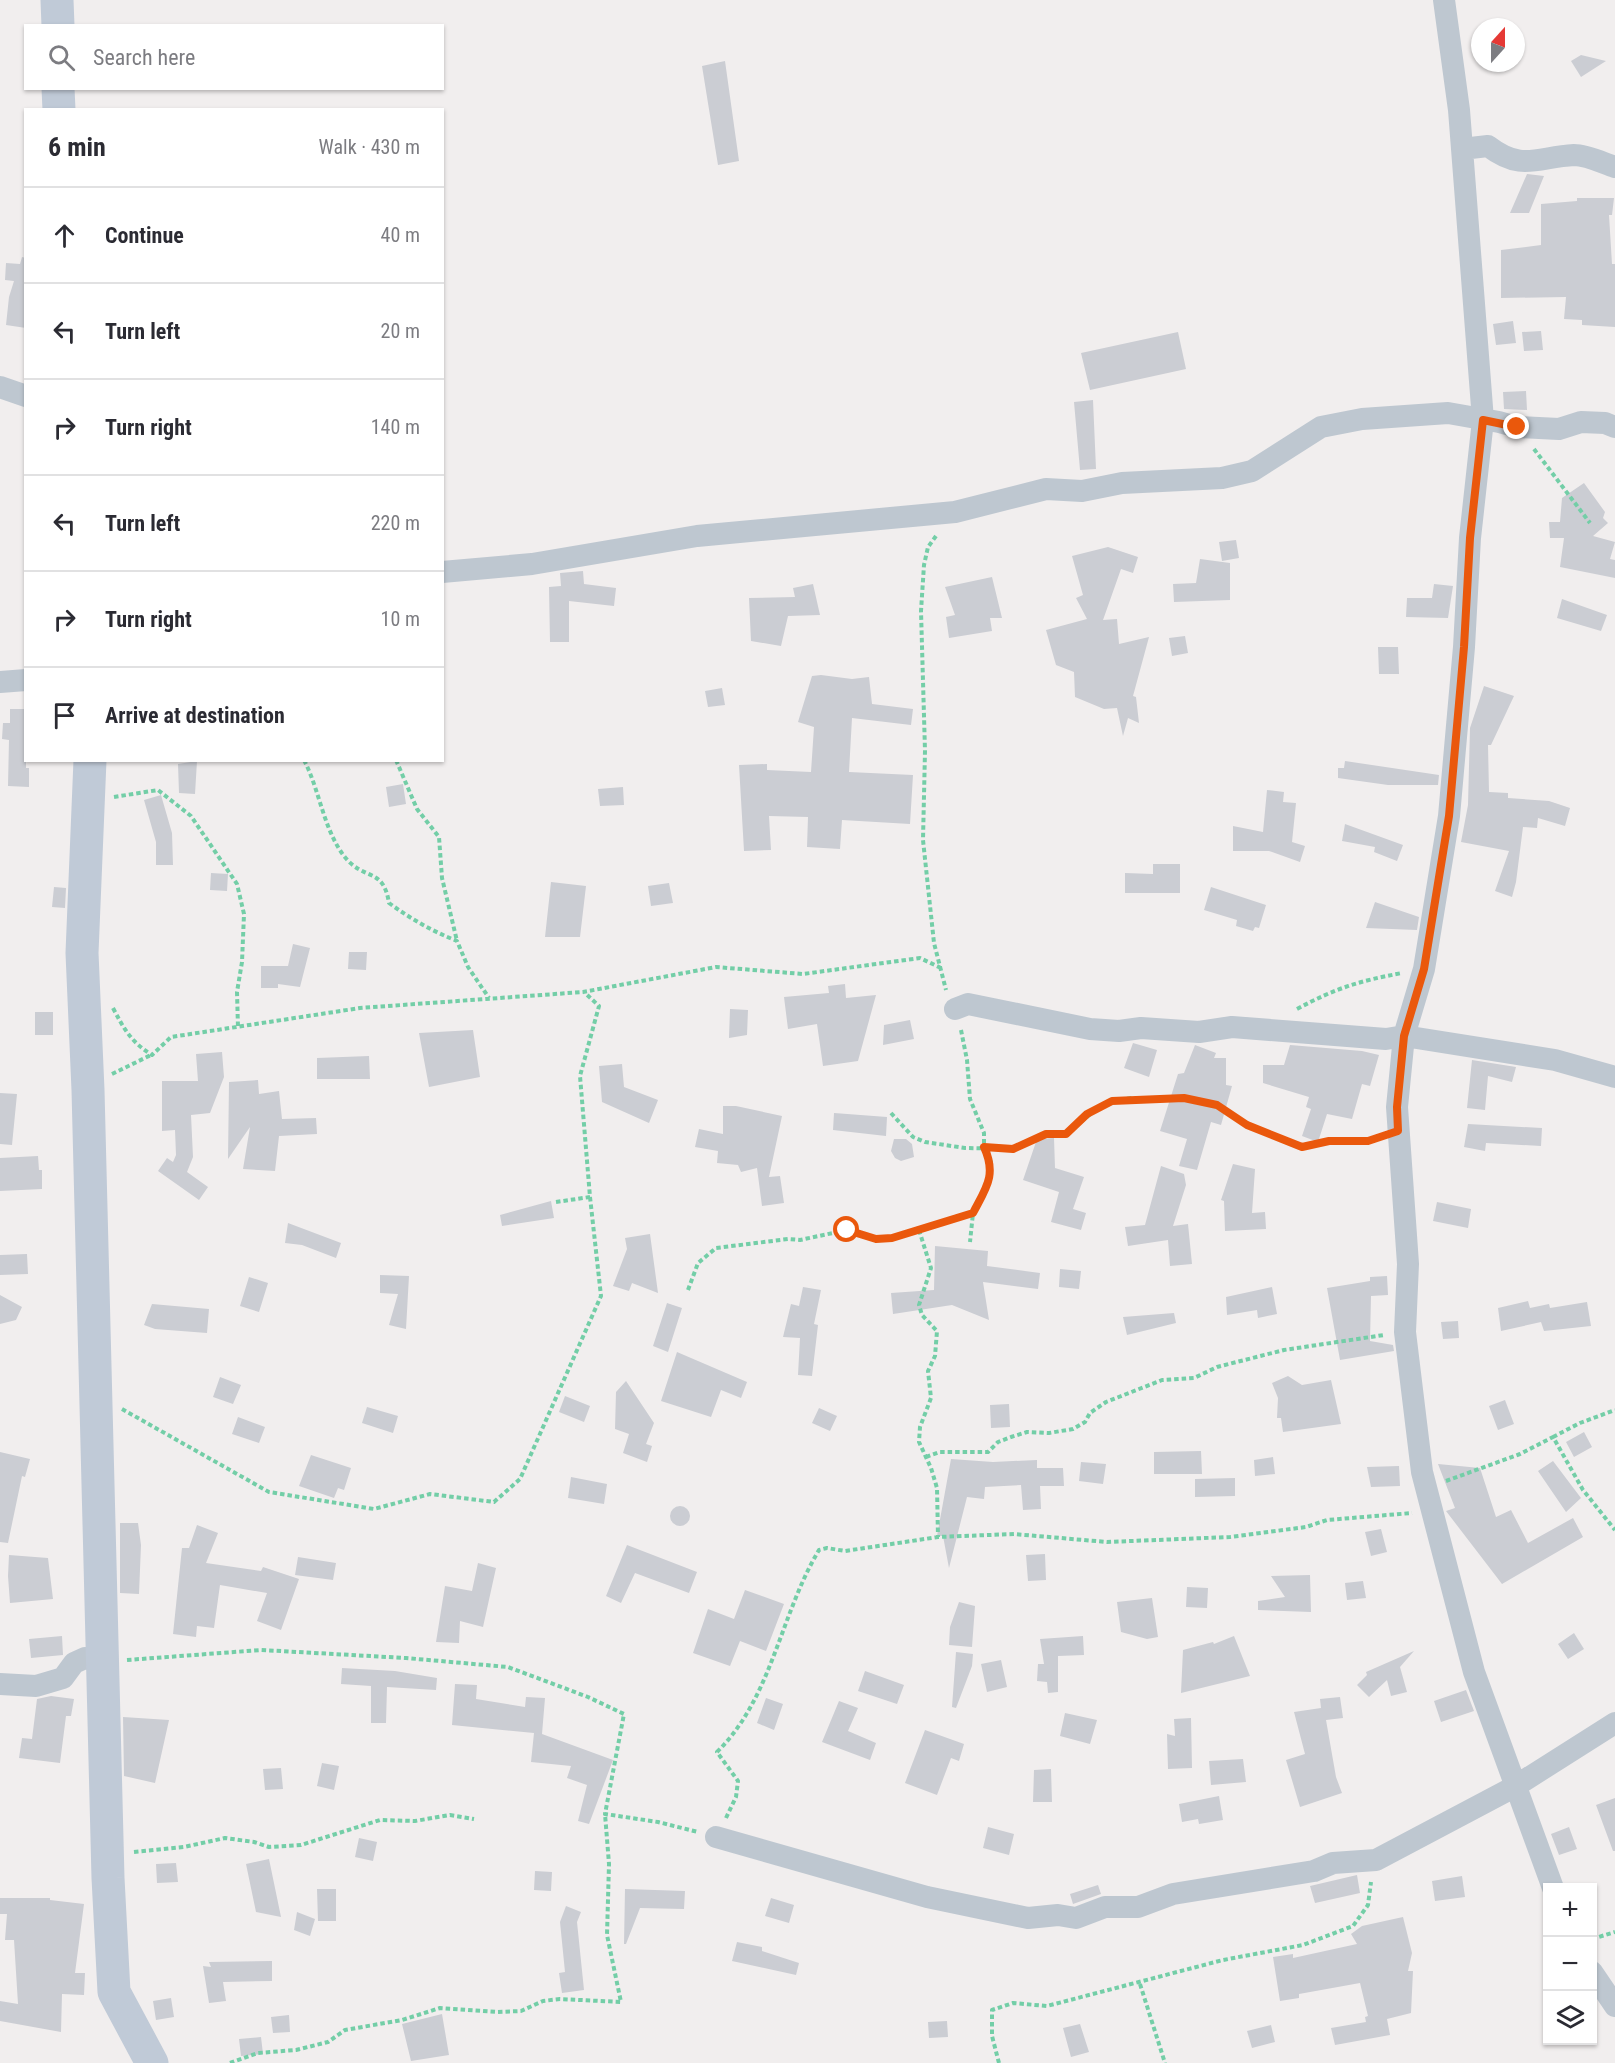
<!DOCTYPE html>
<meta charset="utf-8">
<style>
:root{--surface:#fff;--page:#f2f2f3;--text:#2b2b33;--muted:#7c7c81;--line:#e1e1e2}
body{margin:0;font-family:"Roboto Condensed",sans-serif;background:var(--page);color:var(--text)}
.controls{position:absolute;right:18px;bottom:18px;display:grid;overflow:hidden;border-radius:0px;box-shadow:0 2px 4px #0004}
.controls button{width:54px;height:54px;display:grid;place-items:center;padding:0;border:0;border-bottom:2px solid var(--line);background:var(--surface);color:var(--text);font:30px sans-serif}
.compass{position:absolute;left:1471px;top:18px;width:54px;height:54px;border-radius:50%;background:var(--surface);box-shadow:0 2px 4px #0004;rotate:21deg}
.stop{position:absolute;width:18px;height:18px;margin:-14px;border:4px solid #ea580c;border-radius:50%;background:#fff}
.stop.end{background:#ea580c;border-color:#fff;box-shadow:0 2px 6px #0008}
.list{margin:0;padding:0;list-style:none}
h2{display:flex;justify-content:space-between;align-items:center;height:78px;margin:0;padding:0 24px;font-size:26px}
h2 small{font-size:20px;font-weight:400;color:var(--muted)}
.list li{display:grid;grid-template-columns:39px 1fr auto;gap:18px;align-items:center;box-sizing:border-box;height:96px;padding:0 24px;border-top:2px solid var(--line)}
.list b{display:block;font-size:22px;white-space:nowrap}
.list em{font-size:20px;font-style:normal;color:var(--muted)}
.icon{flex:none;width:33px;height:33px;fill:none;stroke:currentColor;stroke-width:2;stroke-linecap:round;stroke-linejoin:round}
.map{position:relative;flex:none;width:1615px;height:2063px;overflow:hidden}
.search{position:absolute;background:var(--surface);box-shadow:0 2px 4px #0004;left:24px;top:24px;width:420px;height:66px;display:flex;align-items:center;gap:15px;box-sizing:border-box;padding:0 21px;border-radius:0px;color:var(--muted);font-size:22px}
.panel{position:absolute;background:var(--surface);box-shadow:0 2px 4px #0004;left:24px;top:108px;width:420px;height:654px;border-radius:0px}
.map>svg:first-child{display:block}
</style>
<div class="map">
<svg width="1615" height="2063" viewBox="0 0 1615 2063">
<rect width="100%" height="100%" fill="#f1eeee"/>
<!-- building -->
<path fill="#cbcdd3" d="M1581 55 1606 61 1581 77 1571 61Z
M725 61 739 161 718 165 702 66Z
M1527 174 1544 176 1529 213H1510Z
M1577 198H1614L1612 215H1609L1612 264H1615V327L1582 325V320L1564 319 1566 297 1501 298V250L1541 245V204L1577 201Z
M22 257 26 258V328L6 325 9 297 14 281 5 280 6 263 20 264Z
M1513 321 1516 343 1496 345 1493 324Z
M1541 331 1543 350 1524 351 1522 332Z
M1178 332 1186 369 1090 390 1081 353Z
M1526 391 1527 410 1504 409 1503 392Z
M1093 400 1096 469 1080 470 1074 402Z
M1584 483 1605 512 1603 518 1608 523 1593 536 1615 542 1610 559 1615 560V578L1560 567 1564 538H1550L1549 522H1560L1562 498Z
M1236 540 1239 558 1222 561 1219 542Z
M1108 547 1138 557 1133 573 1121 569 1103 620 1117 619 1119 644 1149 637 1133 696 1136 697 1139 723 1128 718 1123 736 1117 708 1104 709 1075 697 1074 672 1056 665 1046 630 1087 619 1076 598 1083 595 1072 556Z
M1200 559 1230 563V600L1174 602 1173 584 1196 583Z
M583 571 584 584 616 588 614 606 569 601V642H550L549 587 561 586 560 573Z
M992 577 1002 618H990L992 631 949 638 946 617 955 615 945 587Z
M813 584 820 615 788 616 781 646 751 641 749 598 795 597 793 588Z
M1434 584 1453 586 1448 618 1406 617 1407 598H1432Z
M1562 599 1607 615 1601 631 1557 618Z
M1185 636 1188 653 1172 656 1169 638Z
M1378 647H1398L1399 674H1379Z
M821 675 852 679 869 677 872 704 913 709 911 725 852 718 849 772 913 775 910 824 842 820 840 849 807 847 808 817 769 816 771 850 744 851 739 765 767 764V770L811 772 814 727 798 722 812 676Z
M1484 686 1514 696 1491 745H1488L1489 792 1508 793V798L1549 801 1570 808 1565 826 1538 818 1537 828 1523 827 1516 882 1512 897 1495 891 1509 851 1461 842 1468 805 1470 728Z
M722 688 725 705 708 707 705 691Z
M10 709H26V768H29V787L8 786 9 740 2 739 3 723H10Z
M197 761 195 794 179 793 178 764Z
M1345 761 1439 775 1438 785H1388L1338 778V768H1344Z
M403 784 406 804 389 807 386 787Z
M623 787 624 805 600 806 598 789Z
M1267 790 1284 792 1283 802 1296 803 1292 842 1305 846 1300 862 1269 851H1233V826L1263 832Z
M161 795 172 833 173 865H156V842L144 800Z
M1345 824 1403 845 1397 861 1374 852 1375 847 1342 841Z
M1153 864H1180V893H1125V873L1153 874Z
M211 873 228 874 227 891 210 890Z
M551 882 586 886 580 937H545Z
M669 883 673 903 651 906 648 886Z
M54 887 66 888 65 908 52 907Z
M1211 887 1266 905 1259 928 1255 927 1253 931 1236 926 1237 920 1204 910Z
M1375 902 1419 917 1417 930 1366 928Z
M293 944 310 948 300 987 278 984V988H261V966H288Z
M349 952H367L366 970 348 969Z
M845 984 846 998 876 995 858 1061 823 1066 817 1024 788 1029 784 997 829 993 828 986Z
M730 1009 748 1010 747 1035 729 1038Z
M35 1012H53V1035H35Z
M910 1020 914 1039 883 1045 884 1025Z
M473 1030 480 1077 429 1087 419 1033Z
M1133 1043 1157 1050 1149 1077 1124 1068Z
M1195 1045 1216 1053 1214 1058H1226V1085L1232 1086 1221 1125 1211 1122 1197 1170 1179 1166 1187 1139 1160 1131 1178 1074 1184 1073Z
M1290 1045 1362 1051 1379 1055 1370 1086 1362 1084 1352 1119 1327 1114 1318 1142 1302 1136 1311 1109 1306 1107 1309 1097 1263 1083V1065H1284Z
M222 1052 224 1077 210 1113 191 1115 193 1157 187 1172 208 1187 199 1200 158 1171 167 1158 173 1162 176 1155 175 1130 162 1131V1081H198L196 1054Z
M369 1056 370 1079H317V1058Z
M1472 1060 1516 1067 1512 1082 1488 1076 1485 1110 1467 1108Z
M622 1064 624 1087 658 1100 649 1123 602 1102 599 1066Z
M258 1080 259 1094 279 1091 282 1119 316 1118 317 1134 279 1136 275 1171 243 1169 250 1127 228 1159 229 1082Z
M0 1093 17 1094 12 1145 0 1144Z
M723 1106H736L782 1116 769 1177 780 1176 784 1203 762 1206 757 1168 741 1172 738 1165 717 1163 718 1151 695 1147 699 1129 723 1134Z
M834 1113 887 1117 886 1136 833 1130Z
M1468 1124 1542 1128 1541 1146 1486 1143 1485 1151 1464 1147Z
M1054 1138 1055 1168 1084 1177 1073 1209 1086 1213 1081 1230 1051 1222 1059 1192 1023 1180 1037 1139Z
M894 1139H906L912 1144 914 1157 901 1161 895 1158 891 1151Z
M38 1156 39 1170H42V1189L0 1191V1158Z
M1233 1164 1255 1169 1252 1213 1265 1212 1266 1229 1225 1231 1224 1201 1221 1200Z
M1161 1166 1184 1174 1186 1185 1173 1226 1188 1224 1192 1264 1170 1266 1168 1240 1128 1246 1125 1227 1145 1225Z
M551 1201 554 1218 502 1226 500 1215Z
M1437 1202 1471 1209 1468 1228 1433 1221Z
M288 1223 341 1243 336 1258 302 1245 285 1243Z
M650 1234 658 1293 632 1283 629 1291 613 1286 627 1249 625 1238Z
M935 1246 988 1251 987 1266 1040 1273 1038 1289 983 1282 989 1320 952 1305 893 1314 891 1293 934 1290Z
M27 1254 28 1274 0 1275V1255Z
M1060 1269 1081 1271 1079 1289 1059 1287Z
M380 1275 409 1276 406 1329 389 1325 398 1294 380 1293Z
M1387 1276 1388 1295 1371 1296 1370 1341 1393 1345 1394 1351 1340 1360 1327 1288 1370 1281V1277Z
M249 1277 268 1283 259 1312 240 1306Z
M803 1287 821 1290 814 1324 818 1325 812 1376 798 1375 800 1338 783 1337 791 1304 799 1306Z
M1272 1287 1277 1314 1258 1318 1257 1310 1227 1315 1226 1297Z
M0 1295 22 1307 16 1320 0 1324Z
M1528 1301 1530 1308 1549 1304 1550 1308 1587 1302 1591 1326 1544 1331 1541 1322 1501 1331 1498 1308Z
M667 1303 682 1308 668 1352 653 1346Z
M152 1304 209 1309 207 1333 155 1329 144 1325Z
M1174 1313 1176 1323 1127 1335 1123 1317Z
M1458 1321 1459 1338 1443 1339 1441 1322Z
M677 1352 747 1382 741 1398 721 1390 711 1417 661 1401Z
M1288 1376 1302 1385 1331 1380 1341 1424 1283 1432 1281 1418H1277L1278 1398 1272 1383Z
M220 1377 241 1385 233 1404 213 1397Z
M626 1381 654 1423 646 1444 652 1446 647 1462 623 1453 629 1434 615 1429 616 1392Z
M565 1396 590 1406 584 1422 559 1412Z
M1505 1400 1514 1424 1498 1430 1489 1406Z
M1009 1404 1010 1427 991 1428 990 1405Z
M367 1407 398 1416 393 1433 362 1423Z
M819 1408 837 1416 830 1431 812 1423Z
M238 1417 265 1427 259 1443 232 1434Z
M1584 1432 1592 1447 1574 1457 1566 1442Z
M1201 1451 1202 1474H1154V1452Z
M0 1452 30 1459 25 1477 22 1476 8 1543 0 1542Z
M311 1455 351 1468 344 1490 338 1488 334 1498 299 1486Z
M1273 1457 1275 1474 1255 1476 1254 1460Z
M951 1459 993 1462 1037 1460V1468H1063L1064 1486H1040L1041 1509 1023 1510 1021 1485 985 1487 984 1499 967 1497 949 1568 943 1536H937Z
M1553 1461 1581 1498 1566 1512 1538 1471Z
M1081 1462 1106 1464 1103 1484 1079 1481Z
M1438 1464 1480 1468 1496 1517 1511 1510 1528 1543 1573 1518 1583 1537 1502 1584 1446 1511 1455 1508Z
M1399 1466 1400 1486 1371 1487 1367 1467Z
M571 1477 607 1484 604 1504 568 1498Z
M1235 1478V1496L1195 1497V1479Z
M670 1516a10 10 0 1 1 20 0a10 10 0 1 1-20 0Z
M120 1523H138L141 1545 139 1594 120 1593Z
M197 1525 218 1533 206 1563 261 1571 263 1567 299 1579 281 1630 257 1621 267 1593 220 1585 214 1628 197 1626 196 1637 173 1634 182 1548H189Z
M1381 1529 1387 1552 1371 1556 1365 1532Z
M627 1545 697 1572 689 1593 635 1573 621 1603 606 1596Z
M1045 1554 1046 1580 1028 1581 1026 1555Z
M9 1555 48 1558 53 1599 10 1603 8 1576Z
M298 1557 336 1563 333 1580 295 1575Z
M478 1563 496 1568 483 1627 460 1621 459 1643 436 1642 445 1586 472 1591Z
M1310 1575 1311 1612 1258 1610V1601L1285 1597 1271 1576Z
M1363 1581 1366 1598 1347 1600 1345 1583Z
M1187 1587 1208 1588 1207 1608 1186 1607Z
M745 1590 784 1604 766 1651 740 1641 730 1666 693 1653 708 1609 734 1619Z
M1152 1598 1158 1637 1147 1639 1121 1632 1117 1602Z
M959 1602 975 1606 972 1647 949 1645 950 1627Z
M1574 1633 1584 1649 1568 1659 1558 1644Z
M62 1636 63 1655 31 1658 29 1639Z
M1083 1636 1084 1655 1058 1656V1692L1048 1693 1047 1682 1037 1681 1038 1664H1044L1040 1639Z
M1234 1636 1250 1676 1181 1693 1183 1650 1213 1642 1214 1644Z
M1414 1651 1400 1667 1407 1692 1391 1696 1387 1680 1369 1697 1357 1685 1367 1675 1366 1672Z
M956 1652 973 1654 972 1666 956 1708 952 1707Z
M1001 1660 1007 1687 987 1692 981 1664Z
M342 1668 395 1671 437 1678 436 1690 387 1687 386 1723H371V1686L341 1684Z
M865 1671 904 1685 897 1704 858 1691Z
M455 1684 477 1685 476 1699 525 1707 526 1697 545 1698 542 1734 613 1760 589 1824 578 1821 587 1785 567 1778 571 1766 531 1762 534 1733 452 1725Z
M1466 1690 1474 1711 1441 1722 1434 1701Z
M51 1696 74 1699 71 1716H66L60 1763 19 1758 22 1738 32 1739 37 1699Z
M1340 1697 1343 1718 1326 1720 1336 1777 1342 1793 1300 1807 1286 1760 1305 1754 1294 1712 1321 1708 1320 1699Z
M766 1698 783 1704 774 1730 757 1723Z
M839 1701 858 1708 848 1731 876 1743 870 1760 822 1742Z
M1065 1713 1097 1720 1090 1744 1060 1736Z
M123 1717 169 1720 155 1783 124 1776Z
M1191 1718 1192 1768 1168 1769 1167 1734 1175 1736 1174 1719Z
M925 1730 964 1744 959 1761 951 1758 937 1795 905 1783Z
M1243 1759 1246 1782 1211 1785 1209 1761Z
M322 1763 339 1766 334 1790 317 1786Z
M281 1768 283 1789 265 1790 263 1769Z
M1051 1769 1052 1802H1033L1034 1770Z
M1219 1796 1223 1820 1199 1824 1198 1819 1182 1822 1179 1804Z
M1615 1798V1851H1613L1596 1805Z
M988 1827 1014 1834 1009 1855 983 1848Z
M1569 1827 1577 1849 1559 1855 1551 1834Z
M359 1838 377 1842 373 1861 355 1857Z
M269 1859 281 1917 256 1912 246 1864Z
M176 1863 178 1882 157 1883 156 1864Z
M535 1871 552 1872 551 1891 534 1890Z
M1357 1875 1360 1893 1315 1903 1310 1886Z
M1462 1876 1465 1897 1435 1901 1432 1881Z
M1098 1885 1101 1894 1073 1904 1070 1894Z
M317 1889H336V1921H318Z
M625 1889 685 1891 684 1909 640 1908 626 1944H624Z
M0 1898H50V1900L84 1904 75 1973H85L84 1995 62 1994 61 2032 0 2021V2001L18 2004 14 1940H5L7 1914H0Z
M771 1898 794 1905 789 1923 765 1916Z
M566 1906 581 1912 577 1922 584 1990 562 1993 559 1973 565 1972 560 1922Z
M297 1912 315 1919 310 1936 294 1930Z
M1403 1917 1412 1953 1408 1971H1413L1411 2013 1387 2019 1390 2035 1335 2045 1331 2028 1366 2022 1365 2017 1368 2016 1360 1983 1299 1994V1998L1280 2001 1273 1957 1293 1954V1958L1357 1944 1351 1934 1362 1926Z
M737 1942 762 1947V1951L799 1963 796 1975 732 1961Z
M272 1961V1981L223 1982 226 2001 209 2003 203 1966 211 1967 209 1962Z
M171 1998 174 2017 156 2020 153 2001Z
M442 2014 449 2055 411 2061 402 2024Z
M289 2015 290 2032 273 2033 271 2017Z
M947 2021 948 2037 929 2038 928 2022Z
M1080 2024 1089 2052 1071 2057 1063 2028Z
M1271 2025 1275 2042 1252 2048 1247 2031Z
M261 2037 263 2054 241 2056 239 2039Z"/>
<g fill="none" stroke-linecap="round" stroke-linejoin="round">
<!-- path -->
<path stroke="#73cea7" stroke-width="4" stroke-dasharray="4.5 3" stroke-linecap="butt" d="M1534 449 1590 523
M936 536 928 547 924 565 921 611 925 751 923 840 934 943 946 990
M304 760C320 791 323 828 344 856 364 882 383 866 389 903 411 919 432 931 457 941L468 967 489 998
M396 760 417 809 439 837 442 878 457 941
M114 797 158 790 191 816 237 884 244 914 242 962 237 992 238 1028
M113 1008C124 1029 131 1042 152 1055L171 1037 360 1008 583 992 716 967 803 974 920 958 941 968
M1297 1009C1336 988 1359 981 1402 973
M961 1030 967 1060 970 1099 984 1133V1147L991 1162 990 1178 973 1213 970 1242
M112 1074 151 1055
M891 1113 913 1137 925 1142 965 1148 1013 1149 1045 1134H1066L1098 1108 1112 1101 1132 1098H1183L1217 1105 1247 1126 1302 1147 1329 1141H1368L1379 1137
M556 1202 590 1197 580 1076 599 1006 584 992
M919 1230 931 1268 919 1305 922 1315 937 1331 935 1356 928 1371 931 1398 920 1427 919 1442 931 1468 937 1488 938 1537
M688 1290 698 1263 716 1248 788 1239 800 1240 847 1230 876 1239 892 1238 973 1213
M122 1409 269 1492 374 1509 430 1494 494 1502 520 1479 601 1296 590 1197
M1553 1437 1580 1423 1615 1410
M926 1457 940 1452H988L998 1442 1011 1437 1027 1432 1049 1433 1073 1429 1085 1422 1090 1413 1106 1402 1162 1380 1194 1378 1217 1367 1284 1350 1384 1335
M1446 1481 1520 1454 1553 1437 1583 1490 1615 1530
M127 1660 261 1650 406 1658 508 1667 588 1697 624 1714 605 1814 658 1822 698 1832
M726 1818 736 1797 738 1781 717 1752C772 1698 780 1615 819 1550L827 1548 845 1551 938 1537 1014 1534 1107 1542 1230 1537 1306 1527 1327 1520 1412 1513
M134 1852 184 1847 225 1838 254 1842 269 1847 301 1845 380 1820 415 1821 450 1815 474 1819
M1592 1939 1615 1932
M1140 1984 1165 2063
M230 2063 258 2053 296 2050 328 2042 345 2030 402 2020 440 2008 497 2012 521 2011 543 2001 560 1999 621 2002 607 1935 609 1864 605 1814
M999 2063 992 2036V2010L1013 2003 1047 2006 1223 1960 1303 1945 1353 1926 1368 1905 1371 1882"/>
<!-- street -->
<path stroke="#bec7d0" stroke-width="22" d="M1444 0 1459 110 1483 420 1470 538 1464 647 1449 816 1424 969 1404 1036 1397 1107 1408 1264 1405 1332 1422 1472 1474 1672 1553 1888
M1462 149 1488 146C1522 172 1537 157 1574 155 1587 155 1603 163 1615 167
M0 387 26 396
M442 572 532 564 697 536 955 512 1046 489 1082 491 1122 483 1222 478 1252 471 1321 427 1362 419 1448 413 1499 422 1517 427 1559 429 1581 422 1605 423 1615 427
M0 682 26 680
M955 1009 968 1004 1090 1029 1119 1031 1141 1028 1199 1032 1232 1027 1386 1039 1404 1036 1555 1060 1615 1077
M0 1684 36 1686 63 1678 74 1663 85 1658 103 1662
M716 1837 927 1897 1028 1918 1058 1915 1076 1918 1105 1907H1138L1173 1894 1314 1871 1333 1863 1376 1860 1514 1787 1615 1723
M1592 1972 1615 2006"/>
<!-- secondary -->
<path stroke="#c0cad7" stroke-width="33" d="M57 0 58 26
M58 88 59 110
M90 760 82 953 88 1090 108 1878 114 1992 152 2063"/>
</g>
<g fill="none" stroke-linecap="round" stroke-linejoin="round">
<!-- route -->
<path stroke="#ea580c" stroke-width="8" d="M847 1230 876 1239 892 1238 973 1213C986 1188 997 1175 984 1147L1013 1149 1046 1134H1066L1087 1114 1112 1101 1184 1098 1217 1105 1247 1125 1302 1147 1329 1141H1368L1398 1131 1397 1107 1404 1036 1424 969 1449 816 1464 647 1470 538 1483 420 1517 427"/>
</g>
</svg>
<div class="controls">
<button>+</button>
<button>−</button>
<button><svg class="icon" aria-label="layers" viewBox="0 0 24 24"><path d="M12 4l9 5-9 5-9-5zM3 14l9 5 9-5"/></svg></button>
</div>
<svg class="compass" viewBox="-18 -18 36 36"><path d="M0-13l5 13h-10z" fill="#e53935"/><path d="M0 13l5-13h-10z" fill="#7c7c81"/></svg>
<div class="stop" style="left:847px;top:1230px"></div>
<div class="stop end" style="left:1517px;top:427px"></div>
<div class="search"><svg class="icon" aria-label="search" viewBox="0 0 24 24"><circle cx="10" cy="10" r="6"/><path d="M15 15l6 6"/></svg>Search here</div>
<section class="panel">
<h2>6 min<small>Walk · 430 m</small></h2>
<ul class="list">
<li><svg class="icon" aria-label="ahead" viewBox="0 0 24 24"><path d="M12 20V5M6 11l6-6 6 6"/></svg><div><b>Continue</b></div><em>40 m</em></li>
<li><svg class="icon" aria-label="left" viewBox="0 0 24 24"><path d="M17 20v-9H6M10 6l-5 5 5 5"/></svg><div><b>Turn left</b></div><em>20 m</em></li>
<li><svg class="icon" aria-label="right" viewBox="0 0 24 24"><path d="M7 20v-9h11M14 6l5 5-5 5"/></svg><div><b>Turn right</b></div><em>140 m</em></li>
<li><svg class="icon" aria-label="left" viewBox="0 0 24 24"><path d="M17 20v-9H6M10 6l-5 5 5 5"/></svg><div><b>Turn left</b></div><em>220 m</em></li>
<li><svg class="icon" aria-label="right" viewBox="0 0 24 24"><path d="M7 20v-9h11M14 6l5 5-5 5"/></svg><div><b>Turn right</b></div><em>10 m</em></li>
<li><svg class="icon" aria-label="arrive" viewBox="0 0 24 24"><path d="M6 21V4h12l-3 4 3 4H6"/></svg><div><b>Arrive at destination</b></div></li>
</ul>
</section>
</div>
